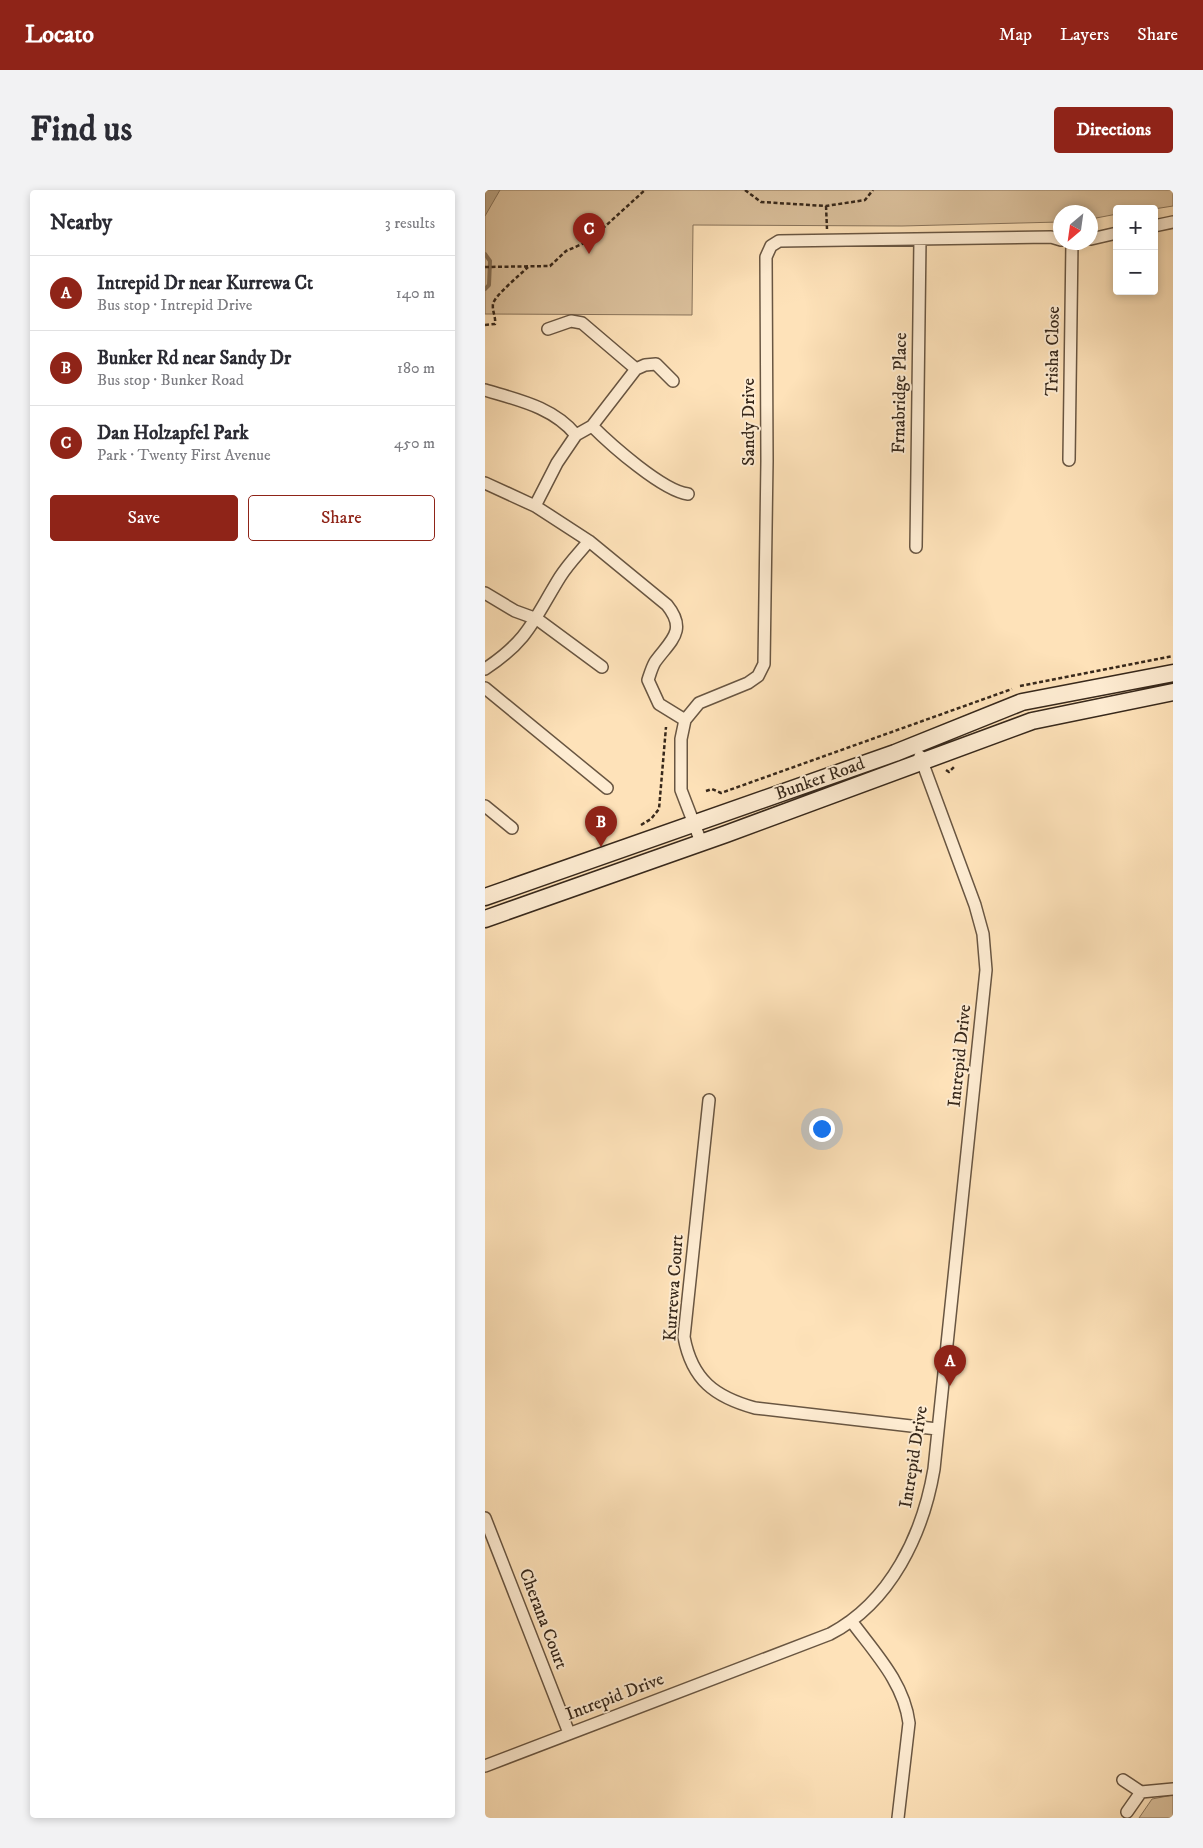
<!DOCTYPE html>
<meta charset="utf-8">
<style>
:root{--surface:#fff;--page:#f2f2f3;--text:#2b2b33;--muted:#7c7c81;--line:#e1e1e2;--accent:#8f2418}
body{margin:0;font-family:"IM FELL DW Pica",serif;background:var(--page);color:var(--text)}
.controls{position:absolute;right:15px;top:15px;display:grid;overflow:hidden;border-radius:5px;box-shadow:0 2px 8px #0003}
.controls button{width:45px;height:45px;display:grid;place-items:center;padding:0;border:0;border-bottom:1px solid var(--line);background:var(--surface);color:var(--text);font:25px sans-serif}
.compass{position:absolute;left:568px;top:15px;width:45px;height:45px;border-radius:50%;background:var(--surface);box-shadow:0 2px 8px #0003;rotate:209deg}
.you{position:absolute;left:336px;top:938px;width:18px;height:18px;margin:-12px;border:4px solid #fff;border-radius:50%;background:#1a73e8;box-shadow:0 0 0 8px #1a73e833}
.badge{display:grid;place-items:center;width:32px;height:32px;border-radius:50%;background:var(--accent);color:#fff;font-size:16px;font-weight:700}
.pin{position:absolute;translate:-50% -41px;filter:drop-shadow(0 1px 2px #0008)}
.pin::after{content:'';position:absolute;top:26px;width:18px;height:15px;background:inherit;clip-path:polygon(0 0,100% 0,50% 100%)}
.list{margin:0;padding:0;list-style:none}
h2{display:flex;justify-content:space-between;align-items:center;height:65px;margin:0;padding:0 20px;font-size:21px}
h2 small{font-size:16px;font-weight:400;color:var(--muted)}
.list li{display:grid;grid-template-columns:32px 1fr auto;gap:15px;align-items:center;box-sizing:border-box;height:75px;padding:0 20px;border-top:1px solid var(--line)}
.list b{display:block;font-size:19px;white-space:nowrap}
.list p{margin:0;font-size:16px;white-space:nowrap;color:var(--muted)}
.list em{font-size:16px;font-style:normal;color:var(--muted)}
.actions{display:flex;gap:10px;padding:15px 20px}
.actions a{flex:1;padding:11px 0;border:1px solid var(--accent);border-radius:5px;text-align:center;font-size:18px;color:var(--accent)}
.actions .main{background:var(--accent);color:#fff}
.map{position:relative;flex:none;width:688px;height:1628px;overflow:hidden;border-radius:5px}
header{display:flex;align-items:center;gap:30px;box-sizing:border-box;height:70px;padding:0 25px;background:var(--accent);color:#fff}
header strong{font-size:24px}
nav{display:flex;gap:28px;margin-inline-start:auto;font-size:18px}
.intro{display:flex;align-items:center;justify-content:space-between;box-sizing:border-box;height:120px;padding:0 30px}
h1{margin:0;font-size:35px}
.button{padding:12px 22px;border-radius:5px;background:var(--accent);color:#fff;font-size:18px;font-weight:700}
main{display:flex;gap:30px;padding:0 30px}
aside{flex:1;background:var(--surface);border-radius:5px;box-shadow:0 2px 8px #0003}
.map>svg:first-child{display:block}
</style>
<header>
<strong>Locato</strong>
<nav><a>Map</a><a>Layers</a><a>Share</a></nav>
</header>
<div class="intro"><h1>Find us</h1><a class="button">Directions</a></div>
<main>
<aside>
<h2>Nearby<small>3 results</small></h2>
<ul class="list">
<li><span class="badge">A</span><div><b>Intrepid Dr near Kurrewa Ct</b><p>Bus stop · Intrepid Drive</p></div><em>140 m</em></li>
<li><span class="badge">B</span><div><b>Bunker Rd near Sandy Dr</b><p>Bus stop · Bunker Road</p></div><em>180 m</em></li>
<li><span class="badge">C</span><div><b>Dan Holzapfel Park</b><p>Park · Twenty First Avenue</p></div><em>450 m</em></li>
</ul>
<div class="actions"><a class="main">Save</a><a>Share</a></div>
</aside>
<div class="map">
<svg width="688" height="1628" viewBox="0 0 688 1628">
<rect width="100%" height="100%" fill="#fee2b9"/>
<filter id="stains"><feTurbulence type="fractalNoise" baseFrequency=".004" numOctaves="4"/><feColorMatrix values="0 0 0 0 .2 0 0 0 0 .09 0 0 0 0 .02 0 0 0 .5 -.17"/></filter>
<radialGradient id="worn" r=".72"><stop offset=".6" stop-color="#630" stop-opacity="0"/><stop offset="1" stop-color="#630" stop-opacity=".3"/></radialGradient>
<!-- green -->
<path fill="#dcc29e" stroke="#8a755c" d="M0 0H688V16L669 19H632V24L606 29V22H576L575 32 417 36 208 35 207 125 0 124Z
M688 1605V1628H654L667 1609Z"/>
<!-- water -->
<path fill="#baa383" stroke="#867259" d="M0 0H15L0 26Z"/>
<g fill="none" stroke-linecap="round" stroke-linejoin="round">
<!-- stream -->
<path stroke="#867259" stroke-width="4" d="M0 64 5 71 4 95 0 99"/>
<!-- minor casing -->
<g stroke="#695642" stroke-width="14">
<path id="minor" d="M669 36 688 32
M606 49 632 43
M63 139 86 131 97 133 151 179
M0 200C33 210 68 217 91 245
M107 236C126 255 178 301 203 304
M584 270 587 52
M0 293 50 316 104 351 182 415C203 441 185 451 170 472 167 477 165 484 163 490L174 514 200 530
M50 316 72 273 91 245 107 236 151 179 160 175 171 174 188 191
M431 357 435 50
M0 403 30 421 52 429 117 477
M0 479C44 450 49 429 75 387 83 374 95 362 104 351
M0 498 122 598
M0 616 27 638
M216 652 196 600V549L200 530 214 513 263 493 273 486 279 474 282 271 281 67 286 56 294 51 566 47 576 50
M224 910 199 1147C207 1190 230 1207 270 1218L452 1239
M0 1328 84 1543
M367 1432C390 1463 419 1493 424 1533L413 1628
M0 1576 345 1444C406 1412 438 1344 449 1279L501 780 498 744 490 715 435 566
M638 1590 656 1602
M642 1622 656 1602 688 1599"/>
</g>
<!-- secondary casing -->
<g stroke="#37281b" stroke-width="19">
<path id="secondary" d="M0 707 410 563 537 512 688 483
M0 729 241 644 547 531 688 502"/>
</g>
<!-- path -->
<path stroke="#37281b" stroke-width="2.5" stroke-dasharray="4 2.5" stroke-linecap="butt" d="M260 0 276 12 341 16 380 10 388 0
M341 16 342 39
M0 77 65 76 81 61 104 51 160 0
M0 135 10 134C11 127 7 121 8 114 10 105 35 85 43 77
M535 496 688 466
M461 580 464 582 470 576
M221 601 227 599 236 603 527 499
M156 635 166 629 174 619 181 537"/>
<!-- minor -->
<use href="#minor" stroke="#feecd2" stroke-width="11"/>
<!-- secondary -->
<use href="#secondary" stroke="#feecd2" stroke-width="16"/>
</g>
<g text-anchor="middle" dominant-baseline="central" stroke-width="4" stroke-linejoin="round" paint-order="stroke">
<!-- street labels -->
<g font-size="18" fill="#37281b" stroke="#feecd2">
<text transform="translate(568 161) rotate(-89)">Trisha Close</text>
<text transform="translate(415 203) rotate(-89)">Frnabridge Place</text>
<text transform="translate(264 232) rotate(-90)">Sandy Drive</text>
<text transform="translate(335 589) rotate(-20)">Bunker Road</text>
<text transform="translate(475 866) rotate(-84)">Intrepid Drive</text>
<text transform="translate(189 1098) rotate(-86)">Kurrewa Court</text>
<text transform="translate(429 1267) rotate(-81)">Intrepid Drive</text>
<text transform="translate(58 1429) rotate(69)">Cherana Court</text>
<text transform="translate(130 1507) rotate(-21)">Intrepid Drive</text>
</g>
</g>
<rect width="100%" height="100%" filter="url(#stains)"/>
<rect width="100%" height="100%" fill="url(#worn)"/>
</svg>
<div class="controls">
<button>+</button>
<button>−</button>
</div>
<svg class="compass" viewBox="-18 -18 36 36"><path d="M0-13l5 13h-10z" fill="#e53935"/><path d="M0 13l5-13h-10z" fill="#7c7c81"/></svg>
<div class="you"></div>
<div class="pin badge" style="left:465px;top:1196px">A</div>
<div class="pin badge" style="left:116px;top:657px">B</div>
<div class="pin badge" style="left:104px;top:64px">C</div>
</div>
</main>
